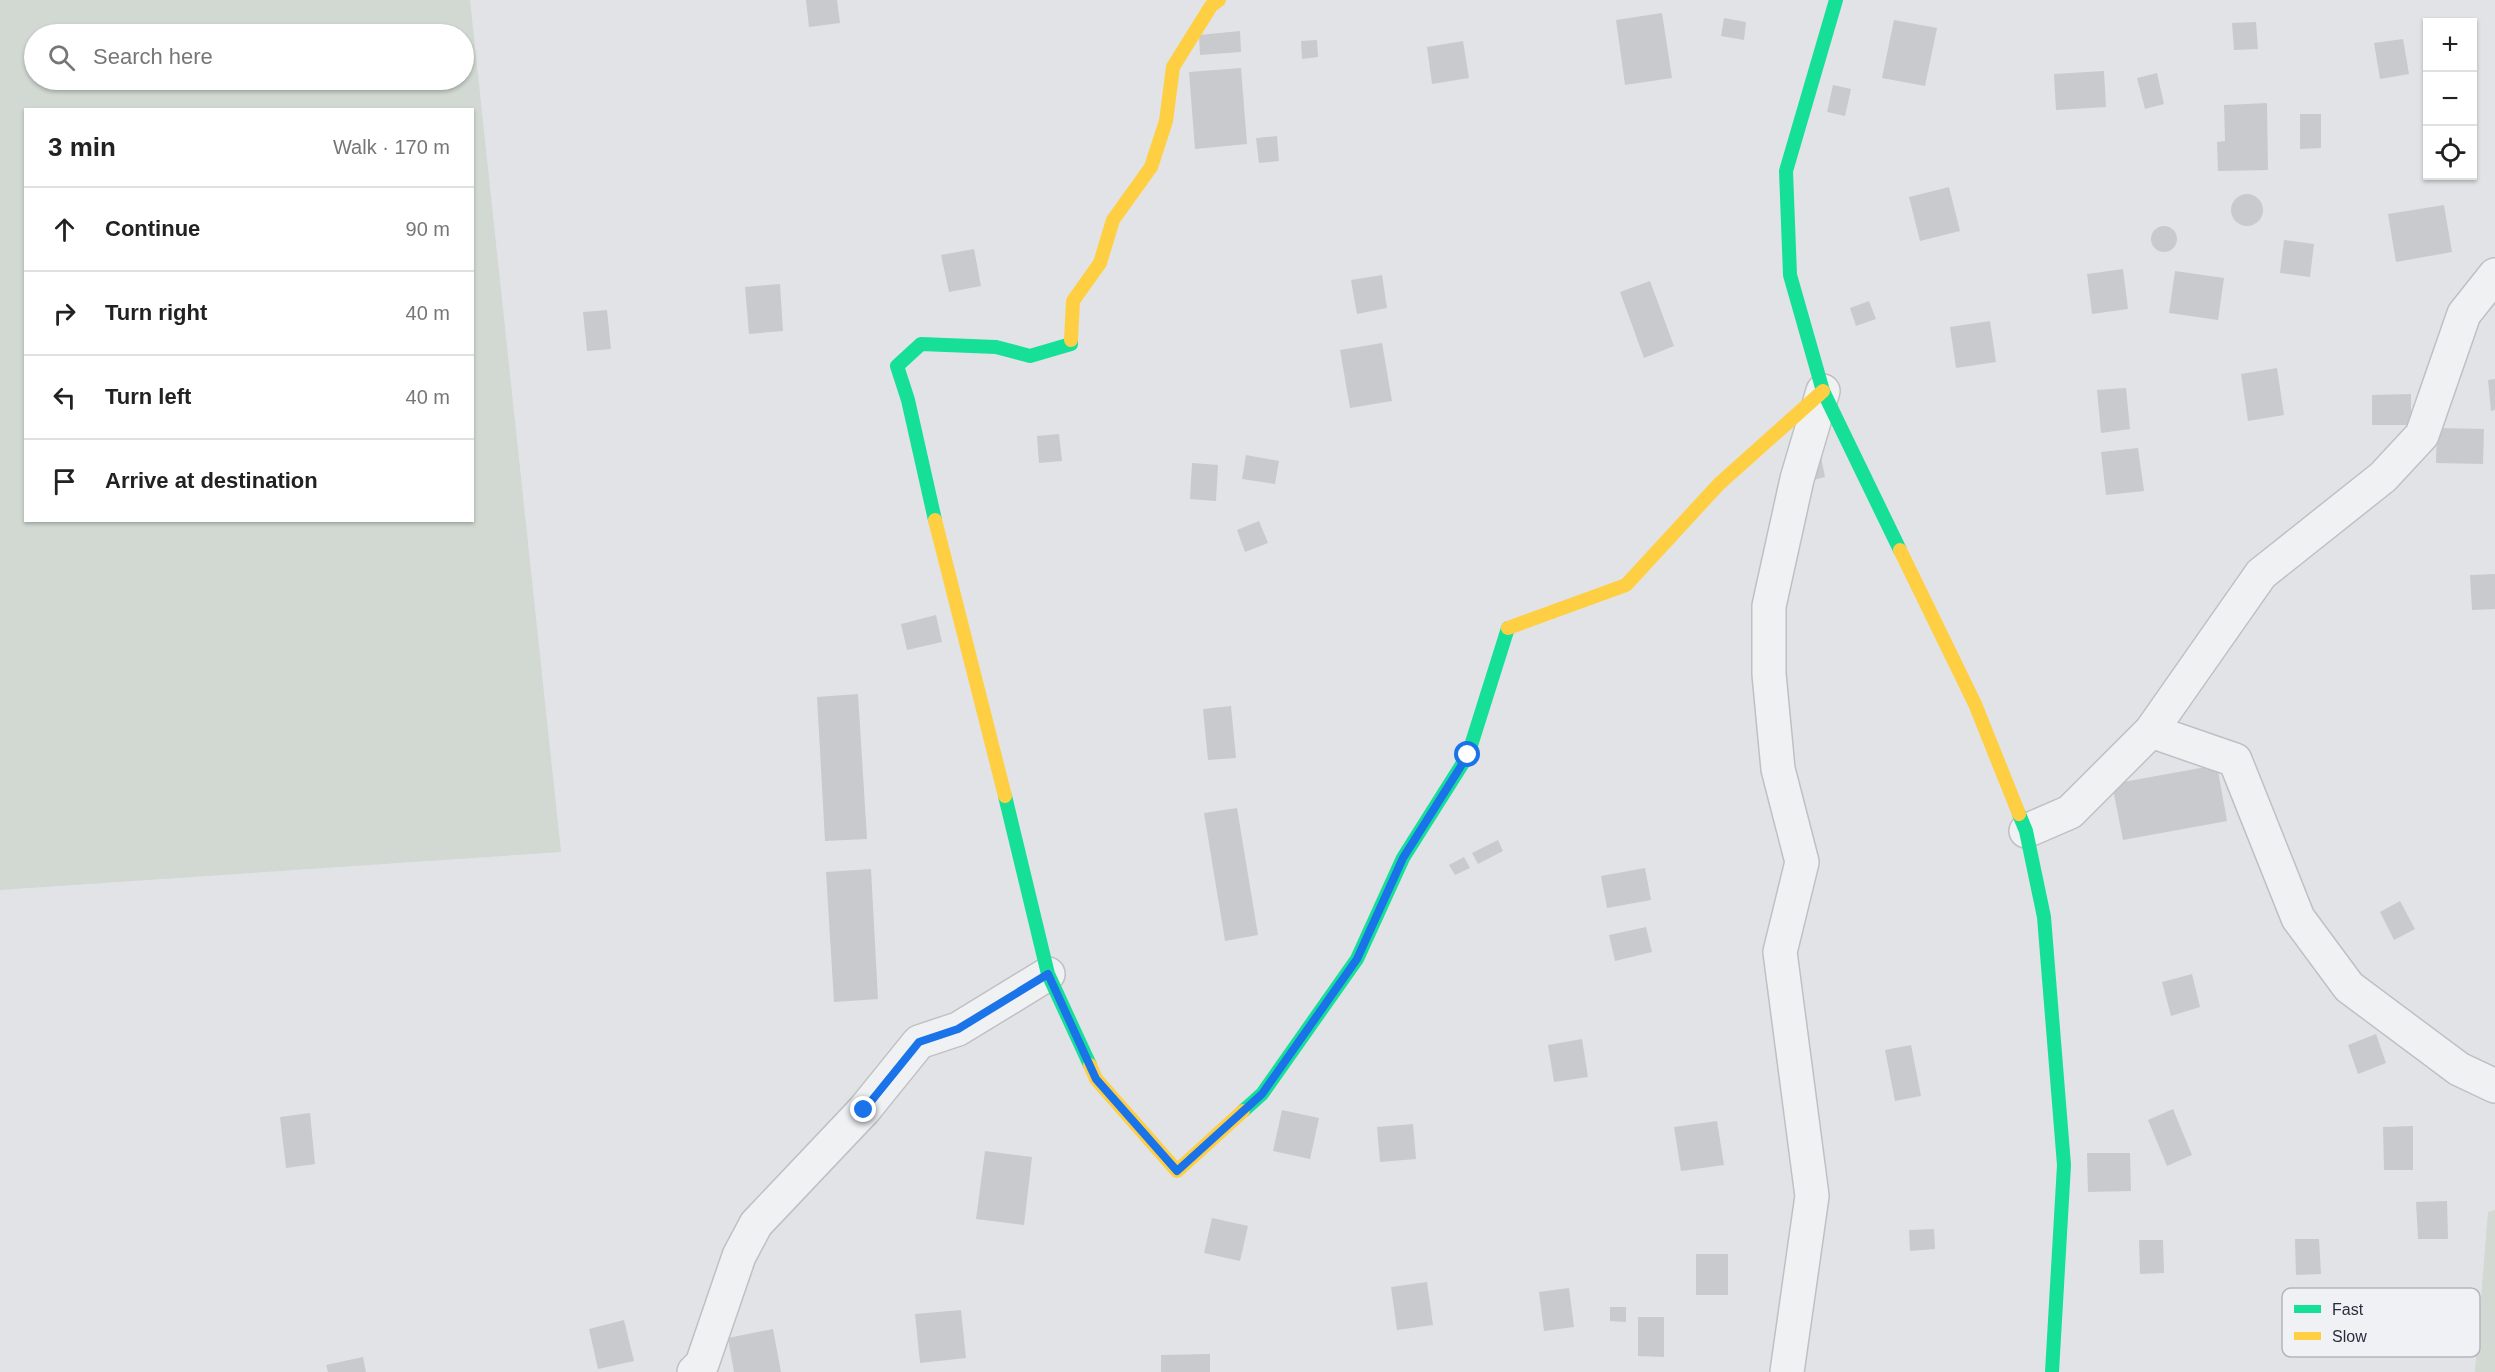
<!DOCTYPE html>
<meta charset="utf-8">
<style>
:root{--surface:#fff;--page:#f6f6f6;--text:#222;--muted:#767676;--line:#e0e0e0}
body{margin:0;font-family:Helvetica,sans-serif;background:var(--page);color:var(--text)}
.controls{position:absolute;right:18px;top:18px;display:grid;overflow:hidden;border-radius:0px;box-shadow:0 2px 4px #0004}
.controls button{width:54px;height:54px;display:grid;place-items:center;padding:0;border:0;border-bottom:2px solid var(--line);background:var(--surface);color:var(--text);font:30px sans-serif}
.stop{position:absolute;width:18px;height:18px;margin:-14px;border:4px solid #1a73e8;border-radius:50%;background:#fff}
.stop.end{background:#1a73e8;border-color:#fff;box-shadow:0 2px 6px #0008}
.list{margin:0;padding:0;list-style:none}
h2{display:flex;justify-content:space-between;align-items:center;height:78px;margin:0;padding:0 24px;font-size:26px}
h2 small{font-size:20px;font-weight:400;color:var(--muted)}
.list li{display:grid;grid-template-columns:39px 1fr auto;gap:18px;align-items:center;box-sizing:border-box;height:84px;padding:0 24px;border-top:2px solid var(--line)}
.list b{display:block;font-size:22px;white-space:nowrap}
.list em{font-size:20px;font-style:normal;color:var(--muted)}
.icon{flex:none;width:33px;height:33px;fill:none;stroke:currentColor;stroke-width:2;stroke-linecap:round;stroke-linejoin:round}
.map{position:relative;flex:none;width:2495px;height:1372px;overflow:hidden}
.search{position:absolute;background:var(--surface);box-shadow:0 2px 4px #0004;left:24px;top:24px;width:450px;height:66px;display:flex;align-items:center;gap:15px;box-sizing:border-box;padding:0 21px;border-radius:33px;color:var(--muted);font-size:22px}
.panel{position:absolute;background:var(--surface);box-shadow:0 2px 4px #0004;left:24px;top:108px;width:450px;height:414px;border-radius:0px}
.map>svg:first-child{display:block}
</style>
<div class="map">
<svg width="2495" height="1372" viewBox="0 0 2495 1372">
<rect width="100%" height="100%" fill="#e2e3e6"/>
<!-- green -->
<path fill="#d1d9d2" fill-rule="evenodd" d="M0 0H470L561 852 0 890ZM34 34H464V80H34ZM26 110H472V520H26Z
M2495 1210V1372H2475L2488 1212Z"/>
<!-- building -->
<path fill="#c9cace" d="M806 0H837L840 23 809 27Z
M1662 13 1672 78 1625 85 1616 20Z
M1724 18 1746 22 1744 40 1721 36Z
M1894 20 1937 28 1925 86 1882 78Z
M2256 22 2258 49 2234 50 2232 23Z
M1240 31 1241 52 1200 55 1199 35Z
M2403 39 2409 74 2380 79 2374 43Z
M1317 40 1318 57 1302 59 1301 41Z
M1463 41 1469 78 1432 84 1427 47Z
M1241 68 1247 144 1195 149 1189 72Z
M2104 71 2106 107 2056 110 2054 74Z
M2157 73 2164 104 2145 109 2137 78Z
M1833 85 1851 89 1845 116 1827 112Z
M2267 103 2268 170 2218 171 2217 142 2225 141 2224 105Z
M2300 114H2321V148L2300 149Z
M1277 136 1279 161 1259 163 1256 138Z
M1949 187 1960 231 1920 241 1909 197Z
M2231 210a16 16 0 1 1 32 0a16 16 0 1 1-32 0Z
M2444 205 2452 252 2396 262 2388 214Z
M2151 239a13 13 0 1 1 26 0a13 13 0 1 1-26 0Z
M2284 240 2314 244 2310 277 2280 273Z
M974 249 981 286 949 292 941 255Z
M2123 269 2128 309 2092 314 2087 274Z
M2175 271 2224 278 2218 320 2169 313Z
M1382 275 1387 308 1357 314 1351 280Z
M1650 281 1674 346 1644 358 1620 292Z
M780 284 783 331 749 334 745 287Z
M1869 301 1876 319 1856 326 1850 308Z
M607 310 611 349 587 351 583 312Z
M1990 321 1996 362 1956 368 1950 327Z
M1382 343 1392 401 1350 408 1340 350Z
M2277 368 2284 415 2248 421 2241 374Z
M2495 379V410L2491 411 2488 380Z
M2126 388 2130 429 2101 433 2097 390Z
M2411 394V425H2372V395Z
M2437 428 2484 429 2483 464 2436 463Z
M1059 434 1062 461 1039 463 1037 436Z
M2138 448 2144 491 2106 495 2101 452Z
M1246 455 1279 461 1275 484 1242 479Z
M1821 457 1825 477 1810 481 1806 460Z
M1192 463 1218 465 1216 501 1190 499Z
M1259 521 1268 543 1245 552 1237 530Z
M2495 574V609L2472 610 2470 575Z
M936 615 942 642 907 650 901 624Z
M858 694 867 839 825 841 817 697Z
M1231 706 1236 758 1208 760 1203 709Z
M2217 765 2227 821 2123 840 2112 784Z
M1237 808 1258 935 1225 941 1204 813Z
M1498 840 1503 851 1478 864 1472 853Z
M1464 857 1470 868 1455 875 1449 865Z
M1645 868 1651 900 1607 908 1601 876Z
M871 869 878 999 834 1002 826 872Z
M2400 901 2415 929 2394 940 2380 912Z
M1646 927 1652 952 1615 961 1609 935Z
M2192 974 2200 1007 2171 1016 2162 982Z
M2376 1034 2386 1063 2358 1074 2348 1045Z
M1582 1039 1588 1077 1554 1082 1548 1045Z
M1911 1045 1921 1096 1895 1101 1885 1050Z
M2173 1109 2192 1155 2167 1166 2148 1120Z
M1282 1110 1319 1118 1310 1159 1273 1151Z
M310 1113 315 1164 286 1168 280 1117Z
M1717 1121 1724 1165 1681 1171 1674 1127Z
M1413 1124 1416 1159 1380 1162 1377 1127Z
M2413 1126V1170H2384L2383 1127Z
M985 1151 1032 1157 1024 1225 976 1219Z
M2087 1153H2130L2131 1191 2088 1192Z
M2447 1201 2448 1239H2418L2416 1202Z
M1212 1218 1248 1226 1240 1261 1204 1253Z
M1934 1229 1935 1249 1910 1251 1909 1230Z
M2295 1239H2319L2321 1274 2296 1275Z
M2139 1240H2163L2164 1273 2140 1274Z
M1696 1254H1728V1295H1696Z
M1427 1282 1433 1325 1397 1330 1391 1287Z
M1569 1288 1574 1327 1544 1331 1539 1292Z
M1610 1307H1626V1322L1610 1321Z
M961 1310 966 1358 920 1363 915 1314Z
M1638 1317H1664V1357L1638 1356Z
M624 1320 634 1361 598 1369 589 1329Z
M773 1329 781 1372H734L728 1338Z
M1210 1354V1372H1161V1355Z
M363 1357 366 1372H328L326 1365Z"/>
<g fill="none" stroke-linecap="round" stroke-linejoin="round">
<!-- street casing -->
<g stroke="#bfc0c3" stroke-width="36">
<path id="street" d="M2151 731 2235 760 2298 918 2349 987 2459 1069 2495 1086
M2026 831 2070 812 2151 731 2261 574 2383 477 2422 435 2464 314 2495 275
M694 1372 702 1364 739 1256 756 1224 864 1110 919 1042 958 1029 1048 974
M1787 1372 1812 1196 1780 952 1802 862 1778 769 1769 674V606L1797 479 1823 391"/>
</g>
<!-- street -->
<use href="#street" stroke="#f0f1f3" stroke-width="33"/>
<!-- fast -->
<path stroke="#16e098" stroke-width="14" d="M1836 0 1786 171 1790 275 1823 391 1900 550
M935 520 908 400 897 366 921 344 996 347 1030 356 1071 344V340
M1005 796 1048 974 1090 1065
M2019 814 2026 831 2044 917 2064 1165 2052 1372
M1243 1111 1262 1094 1357 959 1403 858 1468 755 1508 628"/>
<!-- slow -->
<path stroke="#ffcf43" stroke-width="14" d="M1071 340 1073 301 1100 263 1113 220 1151 167 1166 121 1173 67 1211 6 1219 0
M935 520 1005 796
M1900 550 1975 704 2019 814
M1508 628 1626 585 1719 484 1823 391
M1090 1065 1096 1079 1177 1171 1243 1111"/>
</g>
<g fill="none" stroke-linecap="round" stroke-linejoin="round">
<!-- route -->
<path stroke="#1a73e8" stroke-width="8" d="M864 1110 919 1042 958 1029 1048 974 1096 1079 1177 1171 1262 1094 1357 959 1403 858 1468 755"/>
</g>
<!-- legend -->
<rect x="2282" y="1288" width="198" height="69" rx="9" fill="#eff1f5" stroke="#b4b6be" stroke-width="1.5"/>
<rect x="2294" y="1305" width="27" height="8" fill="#16e098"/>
<rect x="2294" y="1332" width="27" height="8" fill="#ffcf43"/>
<g font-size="16" fill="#292e3e">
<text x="2332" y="1315">Fast</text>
<text x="2332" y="1342">Slow</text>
</g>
</svg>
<div class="controls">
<button>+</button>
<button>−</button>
<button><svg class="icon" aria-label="locate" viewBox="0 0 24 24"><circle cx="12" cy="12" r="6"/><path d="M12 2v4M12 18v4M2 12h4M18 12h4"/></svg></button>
</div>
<div class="stop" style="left:1468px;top:755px"></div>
<div class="stop end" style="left:864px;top:1110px"></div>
<div class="search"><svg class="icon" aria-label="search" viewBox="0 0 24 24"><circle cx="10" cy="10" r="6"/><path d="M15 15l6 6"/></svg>Search here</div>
<section class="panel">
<h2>3 min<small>Walk · 170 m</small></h2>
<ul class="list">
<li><svg class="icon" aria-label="ahead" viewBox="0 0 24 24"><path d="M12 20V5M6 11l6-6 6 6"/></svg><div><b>Continue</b></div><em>90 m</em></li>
<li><svg class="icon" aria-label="right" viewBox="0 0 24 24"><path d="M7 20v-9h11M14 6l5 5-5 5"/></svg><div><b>Turn right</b></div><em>40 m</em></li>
<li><svg class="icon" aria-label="left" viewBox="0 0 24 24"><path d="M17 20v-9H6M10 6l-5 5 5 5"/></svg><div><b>Turn left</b></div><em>40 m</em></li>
<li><svg class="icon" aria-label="arrive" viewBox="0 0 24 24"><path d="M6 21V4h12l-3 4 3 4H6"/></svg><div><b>Arrive at destination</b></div></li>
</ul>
</section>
</div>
